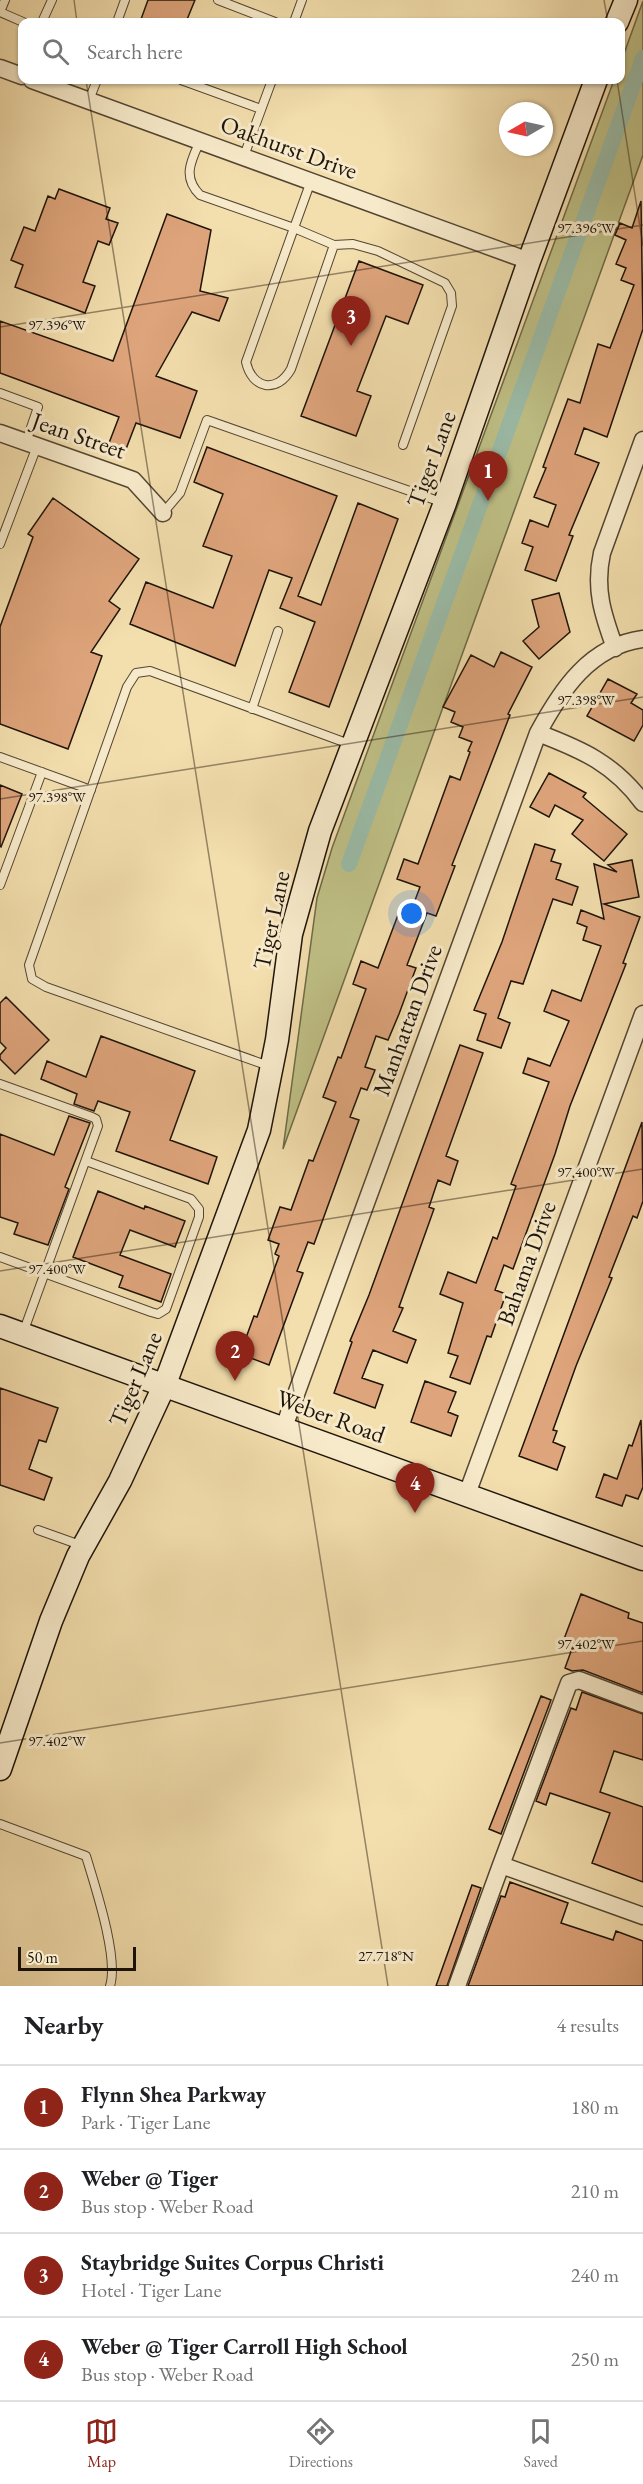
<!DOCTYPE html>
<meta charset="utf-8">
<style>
:root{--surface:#fff;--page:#f6f6f6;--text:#202124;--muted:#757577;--line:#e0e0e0;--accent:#8f2418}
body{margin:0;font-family:"EB Garamond",serif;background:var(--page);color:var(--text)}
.compass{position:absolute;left:499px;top:102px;width:54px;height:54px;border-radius:50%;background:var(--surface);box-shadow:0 2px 4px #0004;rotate:261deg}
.scale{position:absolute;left:18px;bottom:15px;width:118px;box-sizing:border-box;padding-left:6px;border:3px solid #1e140a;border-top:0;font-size:16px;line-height:21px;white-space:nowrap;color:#1e140a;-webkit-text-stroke:4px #f7eaca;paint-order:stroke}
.you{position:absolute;left:412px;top:914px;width:21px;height:21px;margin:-15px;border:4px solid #fff;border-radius:50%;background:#1a73e8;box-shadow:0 0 0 9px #1a73e833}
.badge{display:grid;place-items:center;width:39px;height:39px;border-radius:50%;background:var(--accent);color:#fff;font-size:20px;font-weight:700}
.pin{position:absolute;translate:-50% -50px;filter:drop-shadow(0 2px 3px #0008)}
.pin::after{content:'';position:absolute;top:32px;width:21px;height:18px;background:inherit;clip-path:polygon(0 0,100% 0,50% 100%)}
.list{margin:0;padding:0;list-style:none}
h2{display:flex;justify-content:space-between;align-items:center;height:78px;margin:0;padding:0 24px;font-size:26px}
h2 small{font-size:20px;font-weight:400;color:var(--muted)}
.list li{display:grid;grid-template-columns:39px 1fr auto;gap:18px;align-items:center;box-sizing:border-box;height:84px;padding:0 24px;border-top:2px solid var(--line)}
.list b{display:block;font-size:22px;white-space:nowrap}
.list p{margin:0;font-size:20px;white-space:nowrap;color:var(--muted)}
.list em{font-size:20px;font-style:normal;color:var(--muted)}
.icon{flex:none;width:33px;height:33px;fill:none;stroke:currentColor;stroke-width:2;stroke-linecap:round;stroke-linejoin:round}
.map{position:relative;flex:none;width:643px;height:1986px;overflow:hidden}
.search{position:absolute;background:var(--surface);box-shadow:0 2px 4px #0004;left:18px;right:18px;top:18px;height:66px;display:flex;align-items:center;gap:15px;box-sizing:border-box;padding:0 21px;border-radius:12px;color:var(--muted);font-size:22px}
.sheet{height:414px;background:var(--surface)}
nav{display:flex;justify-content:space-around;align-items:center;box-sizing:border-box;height:84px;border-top:2px solid var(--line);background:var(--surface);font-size:16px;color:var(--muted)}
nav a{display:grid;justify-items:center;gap:3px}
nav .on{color:var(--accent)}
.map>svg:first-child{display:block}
</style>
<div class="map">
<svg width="643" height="1986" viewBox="0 0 643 1986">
<rect width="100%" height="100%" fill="#f3dead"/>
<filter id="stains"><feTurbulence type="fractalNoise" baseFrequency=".00333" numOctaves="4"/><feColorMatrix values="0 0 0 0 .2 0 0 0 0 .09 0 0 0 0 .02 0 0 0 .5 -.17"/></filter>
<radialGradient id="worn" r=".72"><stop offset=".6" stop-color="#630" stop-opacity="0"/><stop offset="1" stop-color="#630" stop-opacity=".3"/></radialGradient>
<!-- green -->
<path fill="#bfc086" stroke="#6e6a48" stroke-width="1.5" d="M643 1V155L283 1149 317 898 332 848 614 80H620L621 62Z"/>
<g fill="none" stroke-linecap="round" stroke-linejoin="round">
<!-- canal -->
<path stroke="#9bbca8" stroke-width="16" d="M349 864 643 58"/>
</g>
<!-- building -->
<path fill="#dea47b" stroke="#1e140a" stroke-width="1.5" d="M148 0H195L186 22H140Z
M59 189 110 208 106 219 118 223 109 245 98 241 83 282 95 286 85 313 15 287 23 265 11 260 24 227 35 231 48 196 55 199Z
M641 201 643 329 607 437 584 428 575 454 599 463 569 535 573 536 556 581 525 570 533 547 522 543 530 520 548 527 556 505 534 497 546 468 543 467 568 399 580 403 598 344 610 348 634 285 621 280 626 268 616 264 626 240 615 235 620 223 632 228Z
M167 214 211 230 200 291 228 298 219 321 192 312 156 376 197 391 180 438 136 423 126 449 109 443 119 417 0 373V321L113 361Z
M359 261 423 285 408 324 386 316 357 391 371 396 356 436 301 416Z
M207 447 337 496 298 596 321 605 358 503 398 519 329 707 289 692 315 622 280 608 292 578 269 570 235 666 130 624 146 582 213 608 232 556 203 546 223 494 194 482Z
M53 498 139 559 109 601 120 609 91 652 102 656 68 749 0 724V627L33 537 28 534Z
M559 593 570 632 539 659 523 641 539 627 532 600Z
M501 652 532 667 508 714 510 715 452 865 455 866 436 916 427 913 407 965 416 968 399 1014 388 1040 376 1036 365 1067 375 1070 367 1090 361 1088 350 1117 359 1120 314 1244 308 1242 297 1271 303 1273 269 1365 240 1354 254 1316 257 1317 279 1256 275 1254 279 1244 268 1240 280 1207 291 1210 309 1160 313 1161 336 1102 323 1097 338 1057 341 1058 366 989 353 984 361 961 378 968 401 907 411 911 420 887 397 879 404 859 418 864 450 776 460 780 470 752 468 751 472 742 459 737 463 727 451 722 455 712 443 707 471 655 494 667Z
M608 679 637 694 631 703 643 710V725L634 741 587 716Z
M549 773 586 793 583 797 627 834 604 861 572 834 583 820 555 805 549 817 530 807Z
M0 785 22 794 1 847 0 846Z
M535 844 555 850 551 861 561 864 556 879 578 887 572 905 553 899 523 984 511 981 498 1018 510 1023 501 1048 477 1040 486 1014 474 1010 502 942Z
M632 860 639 897 604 904 640 917 623 963 626 964 570 1106 555 1154 513 1269 504 1265 495 1290 506 1294 491 1337 487 1336 470 1384 450 1377 458 1356 448 1353 463 1303 440 1294 448 1272 476 1283 493 1237 497 1239 516 1186 511 1184 549 1082 523 1073 528 1058 550 1066 569 1021 544 1011 552 990 581 1001 601 946 583 940 587 927 577 923 581 910 604 919 594 864 617 872 608 865Z
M6 997 49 1040 15 1074 0 1059V1055L6 1048 0 1042V1003Z
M101 1036 195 1071 170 1140 217 1157 208 1184 116 1151 130 1112 98 1101 94 1111 74 1104 77 1094 41 1079 47 1061 86 1077Z
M460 1045 483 1053 446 1156 458 1161 450 1185 438 1180 429 1207 434 1209 399 1307 403 1308 393 1331 416 1340 407 1363 373 1350 362 1378 383 1385 375 1408 334 1393 352 1342 350 1341 369 1295Z
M69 1116 90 1123 65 1187 69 1189 48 1245 14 1234 18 1223 0 1217V1134L54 1155Z
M642 1122 643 1201 637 1218 633 1216 609 1277 612 1278 576 1366 553 1430 557 1431 553 1442 565 1447 557 1470 519 1456Z
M98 1191 144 1209 145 1206 185 1221 175 1247 130 1230 120 1255 171 1274 161 1302 119 1287 123 1276 73 1257Z
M425 1381 456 1392 448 1412 458 1416 451 1436 411 1422Z
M0 1388 58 1408 46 1442 39 1440 29 1469 52 1478 44 1500 0 1485Z
M641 1420 643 1487 638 1499 626 1495 622 1506 596 1497 604 1474 617 1479 629 1445 632 1446Z
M581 1594 629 1613 628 1618 643 1623V1693L583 1670 572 1671 565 1668 574 1643 564 1639Z
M582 1692 643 1714V1760L614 1751 600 1792 643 1807V1882L592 1863 610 1813 550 1793 546 1805 536 1801 571 1708 576 1710Z
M541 1696 551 1700 501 1834 489 1829Z
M510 1882 568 1903 561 1923 613 1940 616 1931 643 1941V1986H468L501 1896 505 1897Z
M472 1885 481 1888 447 1986H436Z"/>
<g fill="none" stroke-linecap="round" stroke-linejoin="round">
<!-- lane casing -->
<g stroke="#534633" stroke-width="10">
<path id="lane" d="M218 0 275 22
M0 12 23 22
M0 12 5 0
M42 22 52 0
M117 22 125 0
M294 22 302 0
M181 80 261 109
M89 100 97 80
M200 141C191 161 182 177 200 195L294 228 246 362C252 389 277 394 291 369L334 245
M244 156 272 80
M311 181 294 228 334 245 353 244 378 251 445 283 451 293 452 306 403 445
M0 393 38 407 26 442
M163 513 180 493 207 420 444 503
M0 544 37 446
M252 709 278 631
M0 757 91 790
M0 885 42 772
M269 1066 46 987 32 979 29 965 127 687 136 673 150 671 352 745
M0 1084 92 1117 96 1119 98 1126 23 1333
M0 1257 151 1312 158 1314 166 1309 199 1217V1209L191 1199 86 1161
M38 1530 83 1546
M0 1824 86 1856C95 1886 119 1958 110 1986"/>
</g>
<!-- street casing -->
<g stroke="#534633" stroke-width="19">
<path id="street" d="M0 68 22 76
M32 80 529 261
M0 433 133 480 163 513
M615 648C603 615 594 589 602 553L643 440
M538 733C583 750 614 764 643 803
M284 1427 538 733C561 690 590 646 643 639
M467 1494 643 1014
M643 1704 579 1680 569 1683 501 1865 643 1916
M457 1986 501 1865"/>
</g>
<!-- secondary casing -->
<g stroke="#1e140a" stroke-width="25">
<path id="secondary" d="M617 22 626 0
M0 1326 643 1559
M0 1769 51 1621 78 1556 120 1481 165 1384 259 1130 277 1040 291 934 320 831 445 503 529 261 596 80"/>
</g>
<!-- lane -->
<use href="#lane" stroke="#f7eaca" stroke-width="8"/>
<!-- street -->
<use href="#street" stroke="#f7eaca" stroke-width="16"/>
<!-- secondary -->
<use href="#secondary" stroke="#f7eaca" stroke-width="22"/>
</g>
<!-- ticks -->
<path fill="none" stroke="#1e140a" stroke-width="1.5" stroke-opacity="0.45" d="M74 0 77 22M604 0 608 22M86 80 388 1986M617 80 643 246M0 327 643 225M0 799 643 697M0 1271 643 1169M0 1743 643 1641"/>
<g text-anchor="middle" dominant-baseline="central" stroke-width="6" stroke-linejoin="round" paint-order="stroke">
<!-- street labels -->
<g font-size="24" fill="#1e140a" stroke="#f7eaca">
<text transform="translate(289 147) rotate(20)">Oakhurst Drive</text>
<text transform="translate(79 435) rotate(19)">Jean Street</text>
<text transform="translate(431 459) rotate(-70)">Tiger Lane</text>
<text transform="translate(271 920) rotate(-78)">Tiger Lane</text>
<text transform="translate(407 1020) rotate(-70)">Manhattan Drive</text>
<text transform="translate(526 1263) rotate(-70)">Bahama Drive</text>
<text transform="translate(135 1379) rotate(-67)">Tiger Lane</text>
<text transform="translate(331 1416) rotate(20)">Weber Road</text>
</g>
</g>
<g font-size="15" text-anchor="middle" fill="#1e140a" stroke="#f7eaca" stroke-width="6" stroke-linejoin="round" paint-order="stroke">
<text x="586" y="233">97.396°W</text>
<text x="57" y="330">97.396°W</text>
<text x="586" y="705">97.398°W</text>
<text x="57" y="802">97.398°W</text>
<text x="586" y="1177">97.400°W</text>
<text x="57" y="1274">97.400°W</text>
<text x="586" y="1649">97.402°W</text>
<text x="57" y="1746">97.402°W</text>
<text x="386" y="1961">27.718°N</text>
</g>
<rect width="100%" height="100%" filter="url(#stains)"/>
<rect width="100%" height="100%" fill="url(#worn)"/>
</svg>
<svg class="compass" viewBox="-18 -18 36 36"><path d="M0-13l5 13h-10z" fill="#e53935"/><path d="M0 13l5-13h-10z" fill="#757577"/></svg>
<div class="scale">50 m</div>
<div class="you"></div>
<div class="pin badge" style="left:488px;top:501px">1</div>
<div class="pin badge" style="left:235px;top:1381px">2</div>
<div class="pin badge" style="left:351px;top:346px">3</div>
<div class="pin badge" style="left:415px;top:1513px">4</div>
<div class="search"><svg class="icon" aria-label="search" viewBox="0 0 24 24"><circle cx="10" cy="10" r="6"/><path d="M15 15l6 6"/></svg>Search here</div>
</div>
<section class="sheet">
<h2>Nearby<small>4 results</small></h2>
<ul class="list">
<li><span class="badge">1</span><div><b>Flynn Shea Parkway</b><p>Park · Tiger Lane</p></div><em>180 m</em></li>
<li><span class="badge">2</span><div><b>Weber @ Tiger</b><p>Bus stop · Weber Road</p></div><em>210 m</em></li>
<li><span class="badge">3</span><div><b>Staybridge Suites Corpus Christi</b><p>Hotel · Tiger Lane</p></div><em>240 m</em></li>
<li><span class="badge">4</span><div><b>Weber @ Tiger Carroll High School</b><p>Bus stop · Weber Road</p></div><em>250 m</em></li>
</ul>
</section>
<nav>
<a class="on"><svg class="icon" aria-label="map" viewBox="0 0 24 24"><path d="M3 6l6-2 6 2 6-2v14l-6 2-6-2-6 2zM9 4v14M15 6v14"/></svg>Map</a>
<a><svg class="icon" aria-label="directions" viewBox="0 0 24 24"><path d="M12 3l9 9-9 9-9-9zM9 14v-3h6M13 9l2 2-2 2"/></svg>Directions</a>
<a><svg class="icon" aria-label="saved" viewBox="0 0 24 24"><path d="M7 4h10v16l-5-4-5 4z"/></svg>Saved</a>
</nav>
